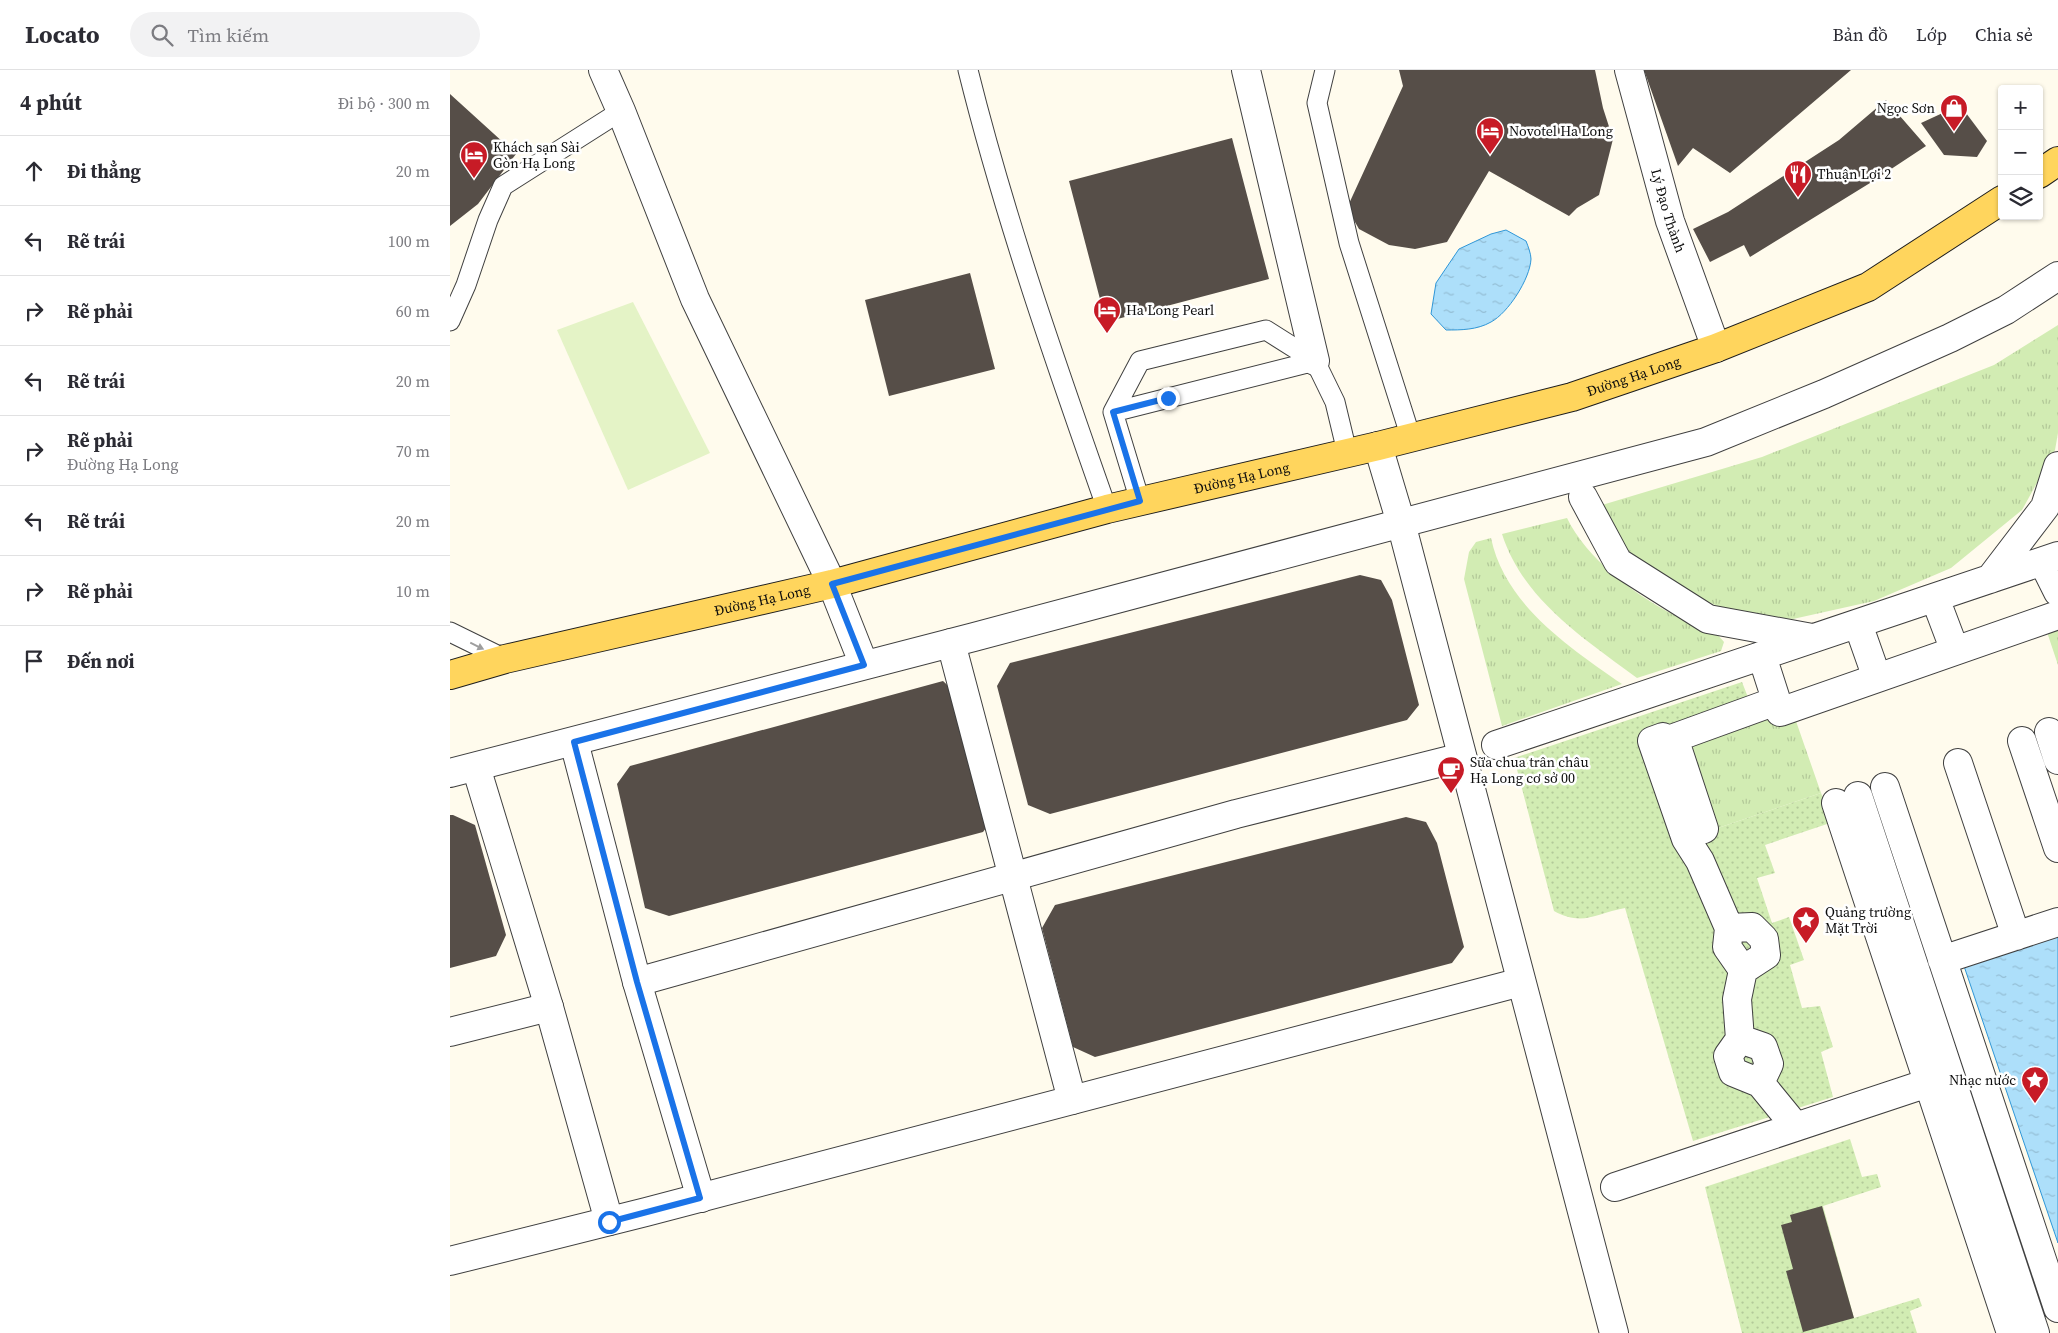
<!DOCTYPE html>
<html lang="vi">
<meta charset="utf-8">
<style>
:root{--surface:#fff;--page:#f2f2f3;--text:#2b2b33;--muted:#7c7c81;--line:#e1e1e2}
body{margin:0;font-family:"Source Serif 4",serif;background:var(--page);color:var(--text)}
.controls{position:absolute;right:15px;top:15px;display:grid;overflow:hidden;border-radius:5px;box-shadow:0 1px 4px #0004}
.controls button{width:45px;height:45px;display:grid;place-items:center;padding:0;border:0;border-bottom:1px solid var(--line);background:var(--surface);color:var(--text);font:25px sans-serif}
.stop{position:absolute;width:15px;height:15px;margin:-11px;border:4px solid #1a73e8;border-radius:50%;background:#fff}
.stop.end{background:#1a73e8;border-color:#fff;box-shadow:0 1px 5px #0008}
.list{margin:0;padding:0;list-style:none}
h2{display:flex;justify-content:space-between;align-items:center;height:65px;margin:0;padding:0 20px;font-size:21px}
h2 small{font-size:16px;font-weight:400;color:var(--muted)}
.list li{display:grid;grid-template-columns:32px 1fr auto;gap:15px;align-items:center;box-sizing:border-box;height:70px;padding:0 20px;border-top:1px solid var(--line)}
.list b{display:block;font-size:19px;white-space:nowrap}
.list p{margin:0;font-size:16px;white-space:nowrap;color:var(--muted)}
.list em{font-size:16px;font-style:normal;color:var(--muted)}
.icon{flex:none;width:28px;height:28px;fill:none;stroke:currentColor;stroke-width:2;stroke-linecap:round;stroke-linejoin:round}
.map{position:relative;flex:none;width:1608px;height:1263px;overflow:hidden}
header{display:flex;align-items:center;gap:30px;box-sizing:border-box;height:70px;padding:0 25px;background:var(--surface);border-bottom:1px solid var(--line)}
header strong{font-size:24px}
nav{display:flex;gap:28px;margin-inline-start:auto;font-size:18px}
.search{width:350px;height:45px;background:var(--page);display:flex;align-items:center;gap:12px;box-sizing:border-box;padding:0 18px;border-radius:28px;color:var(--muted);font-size:19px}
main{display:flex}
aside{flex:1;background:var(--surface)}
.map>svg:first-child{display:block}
</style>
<header>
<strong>Locato</strong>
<div class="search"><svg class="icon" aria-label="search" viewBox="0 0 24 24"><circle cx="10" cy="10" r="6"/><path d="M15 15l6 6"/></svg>Tìm kiếm</div>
<nav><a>Bản đồ</a><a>Lớp</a><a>Chia sẻ</a></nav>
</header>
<main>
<aside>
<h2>4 phút<small>Đi bộ · 300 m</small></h2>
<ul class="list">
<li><svg class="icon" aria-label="ahead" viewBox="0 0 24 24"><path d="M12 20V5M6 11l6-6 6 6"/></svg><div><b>Đi thẳng</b></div><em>20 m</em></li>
<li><svg class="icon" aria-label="left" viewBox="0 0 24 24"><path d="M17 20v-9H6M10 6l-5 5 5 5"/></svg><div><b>Rẽ trái</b></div><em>100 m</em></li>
<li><svg class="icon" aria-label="right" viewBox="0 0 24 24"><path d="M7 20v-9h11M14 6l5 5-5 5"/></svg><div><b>Rẽ phải</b></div><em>60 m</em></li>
<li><svg class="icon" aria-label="left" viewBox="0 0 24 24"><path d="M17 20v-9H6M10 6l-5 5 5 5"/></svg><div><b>Rẽ trái</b></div><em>20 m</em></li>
<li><svg class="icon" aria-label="right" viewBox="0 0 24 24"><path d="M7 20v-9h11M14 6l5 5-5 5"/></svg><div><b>Rẽ phải</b><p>Đường Hạ Long</p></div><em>70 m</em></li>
<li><svg class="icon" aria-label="left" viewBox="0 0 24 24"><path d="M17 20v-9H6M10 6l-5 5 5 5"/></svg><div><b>Rẽ trái</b></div><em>20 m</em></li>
<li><svg class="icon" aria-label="right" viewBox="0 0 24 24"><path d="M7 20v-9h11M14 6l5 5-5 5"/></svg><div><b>Rẽ phải</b></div><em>10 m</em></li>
<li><svg class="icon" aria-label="arrive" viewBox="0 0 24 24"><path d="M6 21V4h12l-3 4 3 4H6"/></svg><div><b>Đến nơi</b></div></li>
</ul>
</aside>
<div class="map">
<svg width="1608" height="1263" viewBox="0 0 1608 1263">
<defs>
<pattern id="grass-tufts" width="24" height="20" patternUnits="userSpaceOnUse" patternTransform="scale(1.25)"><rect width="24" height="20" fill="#d2ecb3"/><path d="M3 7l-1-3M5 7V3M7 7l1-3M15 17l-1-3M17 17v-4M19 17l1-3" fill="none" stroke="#b3c999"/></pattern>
<pattern id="garden-dots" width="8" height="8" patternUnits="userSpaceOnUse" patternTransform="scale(1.25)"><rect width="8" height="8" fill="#d2ecb3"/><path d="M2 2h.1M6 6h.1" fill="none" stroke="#b3c999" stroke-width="1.8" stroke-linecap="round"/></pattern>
<pattern id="water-ripples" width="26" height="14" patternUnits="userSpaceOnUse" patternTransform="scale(1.25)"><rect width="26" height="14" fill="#addffa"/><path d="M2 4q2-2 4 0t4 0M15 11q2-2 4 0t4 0" fill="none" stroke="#94bed5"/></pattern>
</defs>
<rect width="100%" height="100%" fill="#fffbed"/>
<!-- grass -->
<path fill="url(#grass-tufts)" d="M1608 255V363L1605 380 1572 440 1501 498 1424 531 1343 549 1282 543 1210 509 1165 469 1142 438 1312 387 1544 295Z
M1117 448C1136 488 1185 525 1224 545 1240 553 1263 556 1274 572L1271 581 1187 608C1135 569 1073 530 1052 464Z
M1041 468C1055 535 1119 577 1172 614L1052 656 1014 509 1019 482 1026 472Z
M1608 538V595L1593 550Z
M1339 631 1371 723 1265 759 1232 667Z"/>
<!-- garden -->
<path fill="url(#garden-dots)" d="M1292 612 1299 630 1198 664 1265 759 1371 723 1383 752 1315 775 1325 803 1307 808 1322 853 1339 847 1354 890 1340 895 1352 938 1370 936 1383 977 1371 982 1383 1027 1243 1071 1175 838C1146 843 1133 857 1104 841L1064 688Z
M1400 1069 1412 1107 1427 1104 1431 1117 1373 1136 1404 1248 1469 1228 1472 1236 1460 1241 1467 1263H1292L1255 1117Z"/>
<!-- pitch -->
<path fill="#e4f3c6" d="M183 232 260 383 178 420 107 260Z"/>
<!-- water -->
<path fill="url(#water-ripples)" stroke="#2f96d7" d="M1056 160 1076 171C1078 176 1081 184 1081 189 1080 209 1058 243 1041 252 1027 260 1011 260 996 260L981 244 986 213 1009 179 1041 164Z
M1608 865V1173L1514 896Z"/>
<!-- building -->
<path fill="#564e48" d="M949 0H1145L1153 38 1163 69 1149 125 1127 138 1119 146 1039 101 997 172 965 179 939 175 909 159 897 138 953 16Z
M1194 0H1401L1280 103 1243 78 1228 96Z
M0 24 66 84 28 134 0 156Z
M1436 30 1476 76 1420 113 1300 187 1294 175 1260 192 1243 159 1278 142 1389 70Z
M1510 35 1537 71 1527 87 1494 85 1471 53Z
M782 68 819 209 656 252 619 111Z
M520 203 545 299 439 326 415 230Z
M910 505 931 510 942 530 969 635 957 650 600 744 578 735 547 616 560 593Z
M493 611 508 625 545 746 533 762 219 846 195 838 167 714 180 696Z
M0 745H3L25 755 56 865 46 886 0 898Z
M956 747 976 752 987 773 1014 877 1002 893 645 987 623 977 592 858 605 835Z
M1372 1136 1404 1248 1353 1262 1336 1201 1343 1199 1331 1155 1342 1152 1340 1145Z"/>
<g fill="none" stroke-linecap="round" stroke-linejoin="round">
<!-- service casing -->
<g stroke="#404040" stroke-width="21">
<path id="service" d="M518 0C555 149 606 294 657 439
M875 0 867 33 899 173 961 368
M0 251 16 215 38 150 53 116 171 41
M663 342 690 291 816 260 865 291
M690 431 663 342 865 291 885 332 897 382
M0 562 55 589"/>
</g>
<!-- pedestrian casing -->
<g stroke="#404040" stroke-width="30">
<path id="pedestrian" d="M1133 427 1168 492 1258 549 1362 568
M1593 492 1608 522
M1540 509 1595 437 1608 396
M1485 528 1505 581
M1408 554 1427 608
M1312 586 1330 642 1608 545
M1326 631 1224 668 1254 759 1244 762 1213 667 1202 671 1236 769 1250 791 1279 858 1302 857 1314 869 1316 885 1293 900 1287 929 1290 969 1313 977 1319 994 1310 1013 1346 1057
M1599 662 1608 690
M1572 671 1608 778
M1046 675 1608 486
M1508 693 1566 866
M1435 717 1608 1238
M1408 726 1585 1263
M1386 733 1561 1263
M1279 858 1277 877 1293 900
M1492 890 1608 852
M1290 969 1278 986 1283 1002 1310 1013
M1165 1117 1496 1007"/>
</g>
<!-- minor casing -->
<g stroke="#404040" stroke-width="30">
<g id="minor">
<path d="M796 0 865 291"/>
<path id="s1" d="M1179 0 1220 151 1266 278"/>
<path d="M928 376 951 453 1164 1263"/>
<path d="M501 573 622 1030"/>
<path d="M124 672 187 912 251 1128"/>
<path d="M26 697 99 937 159 1151"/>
<path d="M187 912 786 744 1012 687"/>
<path d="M0 962 99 937"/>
<path d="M0 1191 196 1142 1071 912"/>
</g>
</g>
<!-- tertiary casing -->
<g stroke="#404040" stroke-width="30">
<path id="tertiary" d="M153 0 171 41 245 229 382 514 414 595
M0 703 524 567 1256 372 1374 324 1500 268 1556 240 1608 206"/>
</g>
<!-- primary casing -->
<g stroke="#1e1e1e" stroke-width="30">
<g id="primary">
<path d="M1589 104 1608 91"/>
<path id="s2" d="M0 605 55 589 382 514 657 439 928 376 1122 327 1266 278 1418 217 1552 130"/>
</g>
</g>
<!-- service -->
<use href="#service" stroke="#fff" stroke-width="19"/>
<!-- pedestrian -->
<use href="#pedestrian" stroke="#fff" stroke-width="28"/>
<!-- minor -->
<use href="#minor" stroke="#fff" stroke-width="28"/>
<!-- tertiary -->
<use href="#tertiary" stroke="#fff" stroke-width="28"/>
<!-- primary -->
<use href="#primary" stroke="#ffd55d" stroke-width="28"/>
</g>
<!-- one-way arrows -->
<defs><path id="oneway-solid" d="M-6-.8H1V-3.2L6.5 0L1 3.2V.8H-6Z" transform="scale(1.25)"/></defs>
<use fill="#9e9e9e" href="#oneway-solid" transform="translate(27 576) rotate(26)"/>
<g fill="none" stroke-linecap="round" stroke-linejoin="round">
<!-- route -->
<path stroke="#1a73e8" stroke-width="6" d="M159 1152 250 1128 187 912 124 672 414 595 382 514 690 431 663 342 718 328"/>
</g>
<!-- icons -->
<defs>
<g id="shop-pin" transform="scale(1.4375)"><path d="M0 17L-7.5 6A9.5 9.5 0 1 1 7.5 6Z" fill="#c71b26" stroke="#fff"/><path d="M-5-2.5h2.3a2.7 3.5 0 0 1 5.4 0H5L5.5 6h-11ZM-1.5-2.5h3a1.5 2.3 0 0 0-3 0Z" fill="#fff"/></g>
<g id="hotel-pin" transform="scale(1.4375)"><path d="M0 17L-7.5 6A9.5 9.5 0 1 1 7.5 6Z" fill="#c71b26" stroke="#fff"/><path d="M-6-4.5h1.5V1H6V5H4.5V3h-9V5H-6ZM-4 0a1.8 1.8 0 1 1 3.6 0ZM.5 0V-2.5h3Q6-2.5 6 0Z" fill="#fff"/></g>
<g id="restaurant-pin" transform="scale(1.4375)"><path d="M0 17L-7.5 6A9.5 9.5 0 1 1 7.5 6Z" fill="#c71b26" stroke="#fff"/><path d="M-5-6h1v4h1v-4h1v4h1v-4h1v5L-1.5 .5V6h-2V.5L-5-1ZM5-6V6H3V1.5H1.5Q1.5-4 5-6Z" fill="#fff"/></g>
<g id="cafe-pin" transform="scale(1.4375)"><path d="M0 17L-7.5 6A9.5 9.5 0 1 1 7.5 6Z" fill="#c71b26" stroke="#fff"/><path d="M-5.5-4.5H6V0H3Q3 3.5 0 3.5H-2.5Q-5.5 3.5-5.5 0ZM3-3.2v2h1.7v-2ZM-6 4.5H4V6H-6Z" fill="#fff"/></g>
<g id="sight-pin" transform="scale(1.4375)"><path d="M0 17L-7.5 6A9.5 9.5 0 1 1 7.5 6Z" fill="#c71b26" stroke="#fff"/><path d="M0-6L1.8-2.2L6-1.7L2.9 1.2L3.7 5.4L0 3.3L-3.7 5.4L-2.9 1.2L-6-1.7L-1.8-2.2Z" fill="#fff"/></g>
</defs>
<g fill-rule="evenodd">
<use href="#shop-pin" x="1504" y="38"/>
<use href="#hotel-pin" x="1040" y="61"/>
<use href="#hotel-pin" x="24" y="85"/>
<use href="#restaurant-pin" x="1348" y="104"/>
<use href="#hotel-pin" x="657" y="240"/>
<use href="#cafe-pin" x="1001" y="700"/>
<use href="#sight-pin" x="1356" y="850"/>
<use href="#sight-pin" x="1585" y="1010"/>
</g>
<g text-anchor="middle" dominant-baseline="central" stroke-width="5" stroke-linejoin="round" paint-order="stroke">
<!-- poi labels -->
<g font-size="14" fill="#0d0d0d" stroke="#fff" text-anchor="start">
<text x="1485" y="38" text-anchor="end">Ngọc Sơn</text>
<text x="1059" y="61">Novotel Ha Long</text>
<text x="43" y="77">Khách sạn Sài<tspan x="43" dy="16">Gòn Hạ Long</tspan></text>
<text x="1367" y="104">Thuận Lợi 2</text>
<text x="676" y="240">Ha Long Pearl</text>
<text x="1020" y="692">Sữa chua trân châu<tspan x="1020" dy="16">Hạ Long cơ sở 00</tspan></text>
<text x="1375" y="842">Quảng trường<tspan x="1375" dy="16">Mặt Trời</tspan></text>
<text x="1566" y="1010" text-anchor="end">Nhạc nước</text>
</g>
<!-- street labels -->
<g font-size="14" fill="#0d0d0d" stroke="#fff">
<text stroke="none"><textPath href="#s1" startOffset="146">Lý Đạo Thành</textPath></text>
<text stroke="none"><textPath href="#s2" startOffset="1221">Đường Hạ Long</textPath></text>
<text stroke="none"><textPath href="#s2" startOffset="816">Đường Hạ Long</textPath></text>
<text stroke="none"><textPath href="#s2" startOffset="321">Đường Hạ Long</textPath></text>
</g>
</g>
</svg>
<div class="controls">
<button>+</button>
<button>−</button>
<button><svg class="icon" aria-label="layers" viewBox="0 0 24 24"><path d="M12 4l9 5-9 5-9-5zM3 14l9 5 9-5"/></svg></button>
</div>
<div class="stop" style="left:159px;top:1152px"></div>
<div class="stop end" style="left:718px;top:328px"></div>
</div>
</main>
